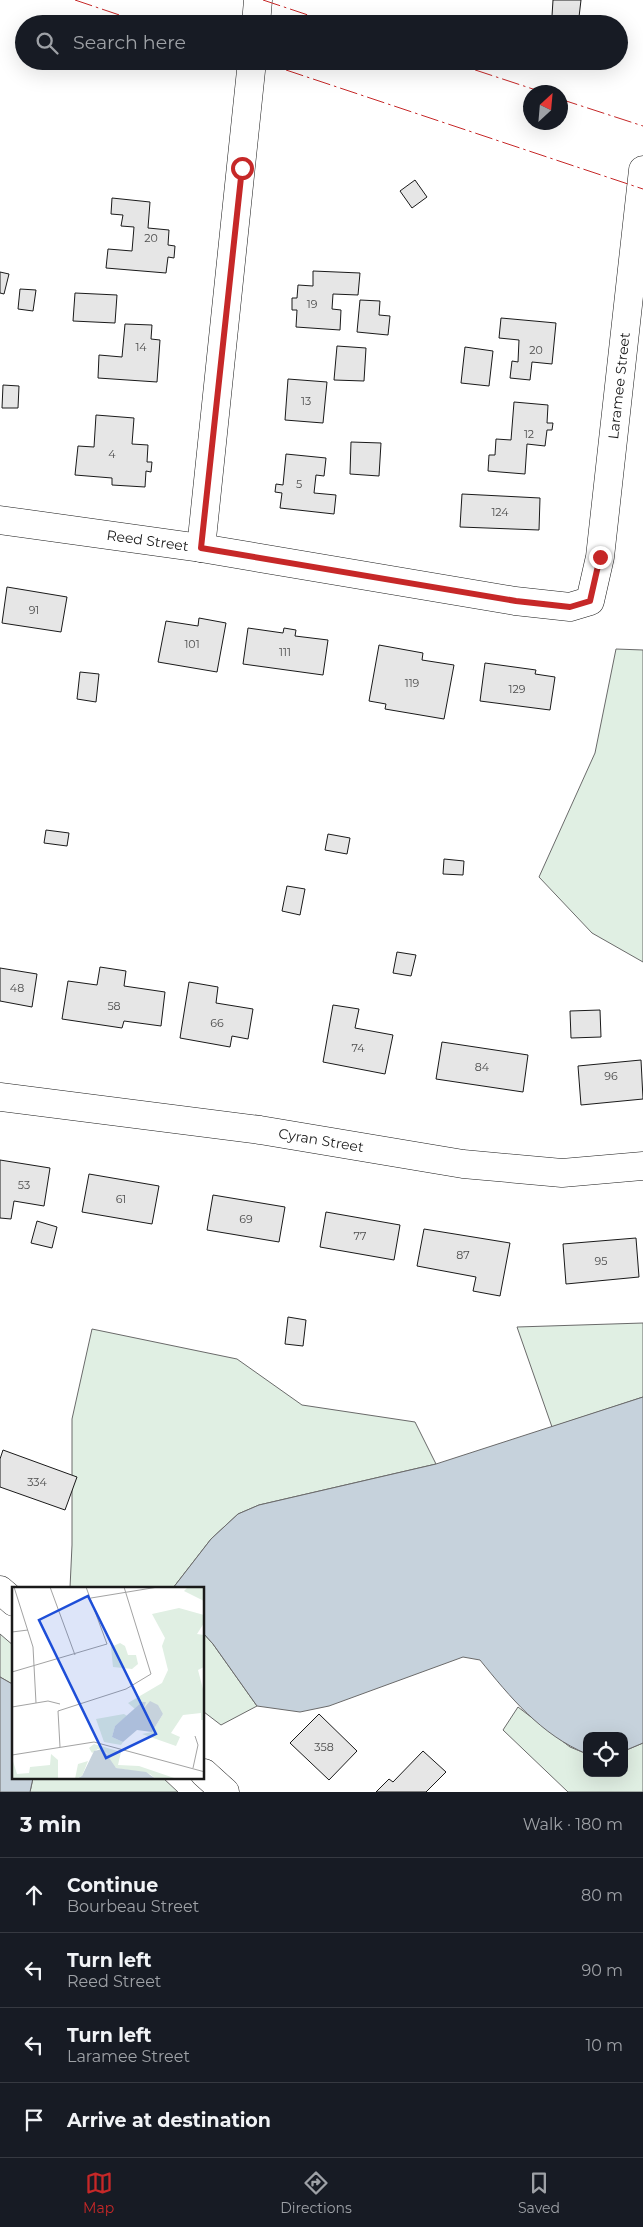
<!DOCTYPE html>
<meta charset="utf-8">
<style>
:root{--surface:#171b24;--page:#242831;--text:#f1f3f6;--muted:#9ea1a6;--line:#363941;--accent:#c62828}
body{margin:0;font-family:Montserrat,sans-serif;background:var(--page);color:var(--text)}
.controls{position:absolute;right:15px;bottom:15px;display:grid;overflow:hidden;border-radius:10px;box-shadow:0 5px 20px #0002}
.controls button{width:45px;height:45px;display:grid;place-items:center;padding:0;border:0;border-bottom:1px solid var(--line);background:var(--surface);color:var(--text);font:25px sans-serif}
.compass{position:absolute;left:523px;top:85px;width:45px;height:45px;border-radius:50%;background:var(--surface);box-shadow:0 5px 20px #0002;rotate:26deg}
.stop{position:absolute;width:15px;height:15px;margin:-11px;border:4px solid #c62828;border-radius:50%;background:#fff}
.stop.end{background:#c62828;border-color:#fff;box-shadow:0 1px 5px #0008}
.list{margin:0;padding:0;list-style:none}
h2{display:flex;justify-content:space-between;align-items:center;height:65px;margin:0;padding:0 20px;font-size:21px}
h2 small{font-size:16px;font-weight:400;color:var(--muted)}
.list li{display:grid;grid-template-columns:32px 1fr auto;gap:15px;align-items:center;box-sizing:border-box;height:75px;padding:0 20px;border-top:1px solid var(--line)}
.list b{display:block;font-size:19px;white-space:nowrap}
.list p{margin:0;font-size:16px;white-space:nowrap;color:var(--muted)}
.list em{font-size:16px;font-style:normal;color:var(--muted)}
.icon{flex:none;width:28px;height:28px;fill:none;stroke:currentColor;stroke-width:2;stroke-linecap:round;stroke-linejoin:round}
.map{position:relative;flex:none;width:643px;height:1792px;overflow:hidden}
.search{position:absolute;background:var(--surface);box-shadow:0 5px 20px #0002;left:15px;right:15px;top:15px;height:55px;display:flex;align-items:center;gap:12px;box-sizing:border-box;padding:0 18px;border-radius:28px;color:var(--muted);font-size:19px}
.sheet{height:365px;background:var(--surface)}
nav{display:flex;justify-content:space-around;align-items:center;box-sizing:border-box;height:70px;border-top:1px solid var(--line);background:var(--surface);font-size:14px;color:var(--muted)}
nav a{display:grid;justify-items:center;gap:2px}
nav .on{color:var(--accent)}
.map>svg:first-child{display:block}
</style>
<div class="map">
<svg width="643" height="1792" viewBox="0 0 643 1792">
<rect width="100%" height="100%" fill="#fff"/>
<!-- green -->
<path fill="#e0efe3" stroke="#6a6a6a" d="M616 649 643 650V962L592 933 539 877 595 753Z
M643 1323V1397L552 1427 517 1327Z
M92 1329 237 1359 302 1405 415 1422 436 1464 259 1505 238 1514 211 1539 173 1588H70L72 1545V1419Z
M0 1634 14 1646V1685L0 1677Z
M204 1634 213 1644 257 1706 221 1725 204 1712Z
M518 1707 570 1747 587 1754V1773H624V1751L643 1743V1792H568L503 1730Z
M33 1778H163L178 1792H30Z"/>
<!-- water -->
<path fill="#c6d2dc" stroke="#6a6a6a" d="M643 1397V1743L624 1751V1736H587V1754C541 1735 510 1697 480 1660L463 1657 329 1706 300 1712 257 1706 213 1644 204 1634V1588H173L211 1539 238 1514 259 1505 436 1464Z
M0 1677 14 1685V1778H33L30 1792H0Z"/>
<!-- building -->
<path fill="#e6e6e6" stroke="#1a1a1a" d="M553 0H581L579 17H571L570 24H556L557 16H552Z
M415 180 427 197 412 208 400 191Z
M112 198 150 202 148 228 169 230 168 245 175 246 174 258 168 257 166 273 106 268 108 249 132 251 134 227 121 226 123 215 111 214Z
M313 271 360 273 358 295 333 294 332 309 341 310 340 330 296 327 297 310H292V298H297L298 285 313 286Z
M0 272 9 274 4 294 0 293Z
M20 289 36 290 33 311 18 309Z
M75 293 117 295 115 323 73 321Z
M360 300 380 301 379 315 390 316 388 335 357 332Z
M501 318 556 323 552 364 532 362 530 380 510 378 512 361 518 362 519 340 499 338Z
M125 324 152 325 151 339 160 340 157 382 98 378 99 355 122 357Z
M337 346 366 348 364 381 334 380Z
M465 347 493 351 489 386 461 383Z
M288 379 327 382 323 423 285 420Z
M3 385 19 386 18 408H2Z
M514 402 548 405 547 423H553L552 430H547L545 446 527 444 525 474 488 471 489 455H495L496 439 511 440Z
M96 415 134 418 132 444 148 445 147 462H152L151 472 146 471 145 487 112 485V478L75 475 78 446 94 447Z
M351 442 381 443 379 476 350 474Z
M286 454 326 458 324 476 316 475 314 493 336 495 334 514 280 508 282 493 275 492 276 484 283 485Z
M462 494 540 498 539 530 460 527Z
M7 587 67 597 61 632 2 623Z
M199 618 226 623 217 672 158 662 166 621 198 626Z
M248 628 283 633 284 628 296 630 295 636 328 640 323 675 243 664Z
M379 645 423 653 422 660 454 665 444 719 385 709 386 704 369 701Z
M485 663 536 670 535 674 555 677 550 710 480 701Z
M80 672 99 674 96 702 77 699Z
M46 830 69 833 67 846 44 843Z
M328 834 350 838 347 854 325 850Z
M444 859 464 861 463 875 443 874Z
M287 886 305 889 300 915 282 911Z
M397 952 416 955 411 976 393 973Z
M100 967 126 971 124 986 165 992 161 1026 124 1021 122 1028 62 1019 68 981 97 985Z
M0 968 37 974 32 1007 0 1001Z
M189 982 218 987 216 1003 253 1009 248 1039 232 1036 230 1047 180 1038Z
M333 1005 359 1009 355 1028 393 1035 385 1074 323 1062Z
M600 1010 601 1037 571 1038 570 1011Z
M442 1042 528 1055 523 1092 436 1079Z
M641 1060 643 1099 581 1105 578 1066Z
M0 1160 50 1168 44 1206 14 1201 11 1219 0 1218Z
M89 1174 159 1186 152 1224 82 1212Z
M213 1195 285 1207 279 1242 207 1230Z
M326 1212 400 1225 394 1260 320 1247Z
M37 1221 57 1227 52 1248 31 1243Z
M424 1229 510 1243 500 1296 473 1291 476 1277 417 1266Z
M636 1238 639 1277 566 1284 563 1244Z
M288 1317 306 1320 303 1346 285 1344Z
M3 1450 77 1477 65 1510 0 1487V1459Z
M319 1714 357 1751 329 1780 290 1743Z
M423 1751 446 1772 426 1792H376L389 1779 393 1782Z"/>
<g fill="none" stroke-linecap="round" stroke-linejoin="round">
<!-- minor casing -->
<g stroke="#1a1a1a" stroke-width="29">
<g id="minor">
<path d="M256 24 258 0"/>
<path id="s1" d="M0 520 201 548 515 601 570 607 590 601 600 557 643 170"/>
<path d="M201 548 252 61"/>
<path id="s2" d="M0 1097 260 1130 463 1164 562 1173 643 1166"/>
</g>
</g>
<!-- tertiary casing -->
<g stroke="#1a1a1a" stroke-width="29">
<path id="tertiary" d="M0 1590 14 1602
M204 1773 225 1792"/>
</g>
<!-- minor -->
<use href="#minor" stroke="#fff" stroke-width="28"/>
<!-- tertiary -->
<use href="#tertiary" stroke="#fff" stroke-width="28"/>
<!-- power -->
<path stroke="#c62828" stroke-width="1" stroke-dasharray="18 4 2.5 4" stroke-linecap="butt" d="M75 0 146 24
M263 0 335 24
M259 61 643 189
M448 61 542 92
M560 99 643 126"/>
</g>
<g fill="none" stroke-linecap="round" stroke-linejoin="round">
<!-- route -->
<path stroke="#c62828" stroke-width="6" d="M242 168 201 548 516 601 570 607 590 601 600 557"/>
</g>
<g text-anchor="middle" dominant-baseline="central" stroke-width="4" stroke-linejoin="round" paint-order="stroke">
<!-- number labels -->
<g font-size="11" fill="#4d4d4d">
<text x="151" y="238">20</text>
<text x="312" y="304">19</text>
<text x="141" y="347">14</text>
<text x="536" y="350">20</text>
<text x="306" y="401">13</text>
<text x="529" y="434">12</text>
<text x="112" y="454">4</text>
<text x="299" y="484">5</text>
<text x="500" y="512">124</text>
<text x="34" y="610">91</text>
<text x="192" y="644">101</text>
<text x="285" y="652">111</text>
<text x="412" y="683">119</text>
<text x="517" y="689">129</text>
<text x="17" y="988">48</text>
<text x="114" y="1006">58</text>
<text x="217" y="1023">66</text>
<text x="358" y="1048">74</text>
<text x="482" y="1067">84</text>
<text x="611" y="1076">96</text>
<text x="24" y="1185">53</text>
<text x="121" y="1199">61</text>
<text x="246" y="1219">69</text>
<text x="360" y="1236">77</text>
<text x="463" y="1255">87</text>
<text x="601" y="1261">95</text>
<text x="37" y="1482">334</text>
<text x="324" y="1747">358</text>
</g>
<!-- street labels -->
<g font-size="14" fill="#1a1a1a" stroke="#fff">
<text stroke="none"><textPath href="#s1" startOffset="815">Laramee Street</textPath></text>
<text stroke="none"><textPath href="#s1" startOffset="149">Reed Street</textPath></text>
<text stroke="none"><textPath href="#s2" startOffset="324">Cyran Street</textPath></text>
</g>
</g>
<!-- overview -->
<g transform="translate(12 1587)">
<rect width="192" height="192" fill="#fff"/>
<path d="M176 0H192V14L172 4ZM167 21 192 28V36L185 47 192 48V80L186 83 192 106V133H189V126L171 128 159 146 168 150 164 159 130 147 140 145 151 127 135 119 131 121 130 115 123 122 116 116 150 96 156 83 150 59 153 51 140 27ZM108 56 113 59 116 68H124L126 77 120 82 101 80 99 60ZM112 127 115 129 103 139 100 150 111 155 109 158 92 155 84 132ZM82 157 109 165 106 178 127 179 165 192H144L138 187 104 181 98 177 95 166 86 162 80 166 77 161ZM39 167 46 173V192H0V171L5 187 17 186 18 180 38 178ZM76 174 70 189 63 192 66 177Z" fill="#e0efe3"/>
<path d="M138 114 146 118 151 127 140 145 125 143 111 155 100 150 103 139 130 115H134L132 121ZM91 162 104 181 134 185 144 192H64L70 189 82 164Z" fill="#c6d2dc"/>
<path fill="none" stroke="#a3a3a3" stroke-width="1" d="M2 0 21 60 24 116M38 0 63 68M79 11 146 0M0 45 16 43M0 85 95 57 74 0M0 120 36 114 48 117M48 160 46 124 114 102 139 87 112 0M0 168 82 155 193 185M181 181 186 158 183 149"/>
<path fill="#1d4ed8" fill-opacity="0.15" stroke="#1d4ed8" stroke-width="2.5" d="M76 9 144 147 94 171 27 33Z"/>
<rect width="192" height="192" fill="none" stroke="#1a1a1a" stroke-width="2.5"/>
</g>
</svg>
<div class="controls">
<button><svg class="icon" aria-label="locate" viewBox="0 0 24 24"><circle cx="12" cy="12" r="6"/><path d="M12 2v4M12 18v4M2 12h4M18 12h4"/></svg></button>
</div>
<svg class="compass" viewBox="-18 -18 36 36"><path d="M0-13l5 13h-10z" fill="#e53935"/><path d="M0 13l5-13h-10z" fill="#9ea1a6"/></svg>
<div class="stop" style="left:242px;top:168px"></div>
<div class="stop end" style="left:600px;top:557px"></div>
<div class="search"><svg class="icon" aria-label="search" viewBox="0 0 24 24"><circle cx="10" cy="10" r="6"/><path d="M15 15l6 6"/></svg>Search here</div>
</div>
<section class="sheet">
<h2>3 min<small>Walk · 180 m</small></h2>
<ul class="list">
<li><svg class="icon" aria-label="ahead" viewBox="0 0 24 24"><path d="M12 20V5M6 11l6-6 6 6"/></svg><div><b>Continue</b><p>Bourbeau Street</p></div><em>80 m</em></li>
<li><svg class="icon" aria-label="left" viewBox="0 0 24 24"><path d="M17 20v-9H6M10 6l-5 5 5 5"/></svg><div><b>Turn left</b><p>Reed Street</p></div><em>90 m</em></li>
<li><svg class="icon" aria-label="left" viewBox="0 0 24 24"><path d="M17 20v-9H6M10 6l-5 5 5 5"/></svg><div><b>Turn left</b><p>Laramee Street</p></div><em>10 m</em></li>
<li><svg class="icon" aria-label="arrive" viewBox="0 0 24 24"><path d="M6 21V4h12l-3 4 3 4H6"/></svg><div><b>Arrive at destination</b></div></li>
</ul>
</section>
<nav>
<a class="on"><svg class="icon" aria-label="map" viewBox="0 0 24 24"><path d="M3 6l6-2 6 2 6-2v14l-6 2-6-2-6 2zM9 4v14M15 6v14"/></svg>Map</a>
<a><svg class="icon" aria-label="directions" viewBox="0 0 24 24"><path d="M12 3l9 9-9 9-9-9zM9 14v-3h6M13 9l2 2-2 2"/></svg>Directions</a>
<a><svg class="icon" aria-label="saved" viewBox="0 0 24 24"><path d="M7 4h10v16l-5-4-5 4z"/></svg>Saved</a>
</nav>
